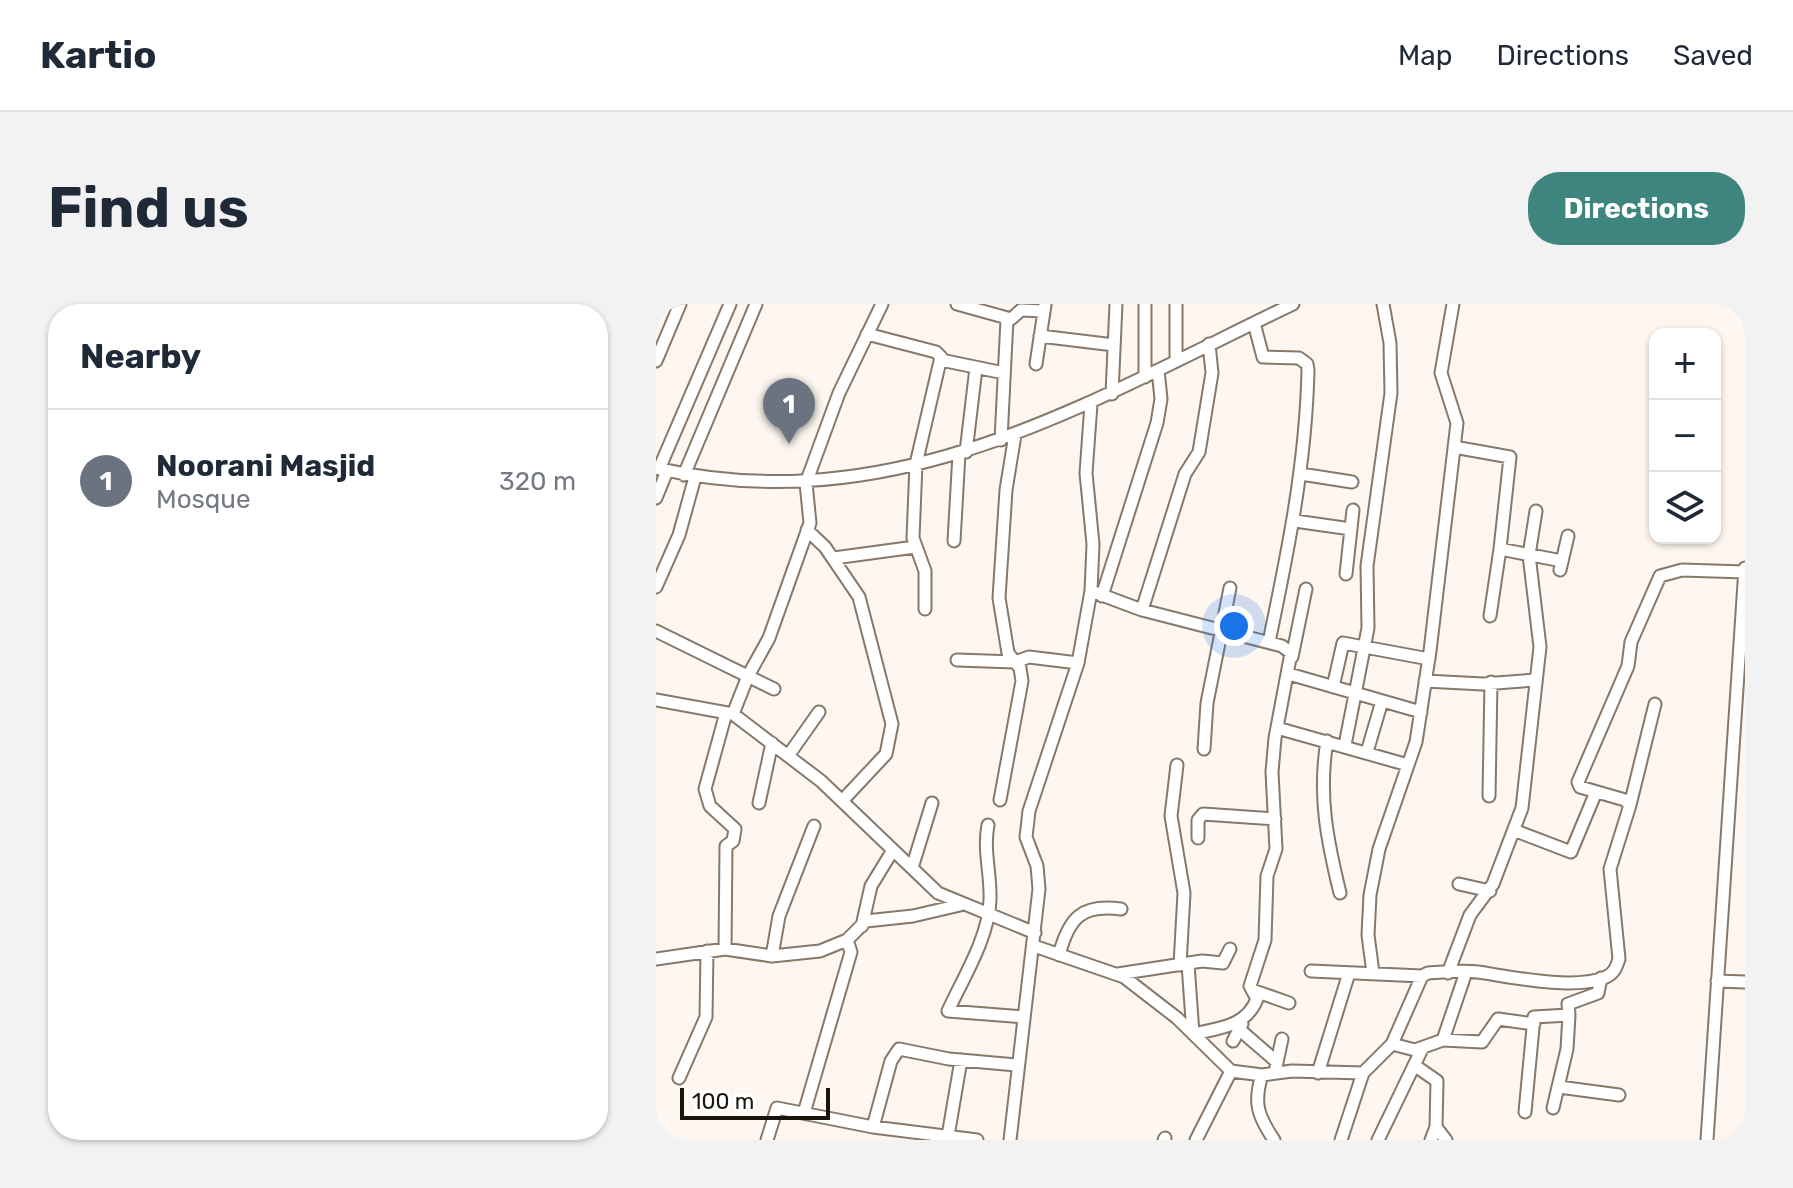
<!DOCTYPE html>
<meta charset="utf-8">
<style>
:root{--surface:#fff;--page:#f2f2f3;--text:#1f2937;--muted:#747a83;--line:#e0e1e3;--accent:#3e857f}
body{margin:0;font-family:Rubik,sans-serif;background:var(--page);color:var(--text)}
.controls{position:absolute;right:24px;top:24px;display:grid;overflow:hidden;border-radius:16px;box-shadow:0 2px 6px #0004}
.controls button{width:72px;height:72px;display:grid;place-items:center;padding:0;border:0;border-bottom:2px solid var(--line);background:var(--surface);color:var(--text);font:40px sans-serif}
.scale{position:absolute;left:24px;bottom:20px;width:150px;box-sizing:border-box;padding-left:8px;border:4px solid #1a140e;border-top:0;font-size:22px;line-height:28px;white-space:nowrap;color:#1a140e;-webkit-text-stroke:6px #fff;paint-order:stroke}
.you{position:absolute;left:578px;top:322px;width:28px;height:28px;margin:-20px;border:6px solid #fff;border-radius:50%;background:#1a73e8;box-shadow:0 0 0 12px #1a73e833}
.badge{display:grid;place-items:center;width:52px;height:52px;border-radius:50%;background:var(--accent);color:#fff;font-size:26px;font-weight:700}
.pin{position:absolute;translate:-50% -66px;filter:drop-shadow(0 2px 4px #0008)}
.pin::after{content:'';position:absolute;top:42px;width:28px;height:24px;background:inherit;clip-path:polygon(0 0,100% 0,50% 100%)}
.list{margin:0;padding:0;list-style:none}
h2{display:flex;justify-content:space-between;align-items:center;height:104px;margin:0;padding:0 32px;font-size:34px}
h2 small{font-size:26px;font-weight:400;color:var(--muted)}
.list li{display:grid;grid-template-columns:52px 1fr auto;gap:24px;align-items:center;box-sizing:border-box;height:144px;padding:0 32px;border-top:2px solid var(--line)}
.list b{display:block;font-size:30px;white-space:nowrap}
.list p{margin:0;font-size:26px;white-space:nowrap;color:var(--muted)}
.list em{font-size:26px;font-style:normal;color:var(--muted)}
.icon{flex:none;width:44px;height:44px;fill:none;stroke:currentColor;stroke-width:2;stroke-linecap:round;stroke-linejoin:round}
.map{position:relative;flex:none;width:1089px;height:836px;overflow:hidden;border-radius:32px}
header{display:flex;align-items:center;gap:48px;box-sizing:border-box;height:112px;padding:0 40px;background:var(--surface);border-bottom:2px solid var(--line)}
header strong{font-size:38px}
nav{display:flex;gap:44px;margin-inline-start:auto;font-size:28px}
.intro{display:flex;align-items:center;justify-content:space-between;box-sizing:border-box;height:192px;padding:0 48px}
h1{margin:0;font-size:56px}
.button{padding:20px 36px;border-radius:32px;background:var(--accent);color:#fff;font-size:28px;font-weight:700}
main{display:flex;gap:48px;padding:0 48px}
aside{flex:1;background:var(--surface);border-radius:32px;box-shadow:0 2px 6px #0004}
.map>svg:first-child{display:block}
</style>
<header>
<strong>Kartio</strong>
<nav><a>Map</a><a>Directions</a><a>Saved</a></nav>
</header>
<div class="intro"><h1>Find us</h1><a class="button">Directions</a></div>
<main>
<aside>
<h2>Nearby<small></small></h2>
<ul class="list">
<li><span class="badge" style="background:#6b7280">1</span><div><b>Noorani Masjid</b><p>Mosque</p></div><em>320 m</em></li>
</ul>
</aside>
<div class="map">
<svg width="1089" height="836" viewBox="0 0 1089 836">
<rect width="100%" height="100%" fill="#fef7f1"/>
<g fill="none" stroke-linecap="round" stroke-linejoin="round">
<!-- minor casing -->
<g stroke="#877869" stroke-width="15">
<path id="minor" d="M301 0 355 15 365 6 387 7
M598 19 607 53 643 54 651 60 652 66C650 159 632 247 613 338
M211 30 280 48 285 53 260 160 257 234 269 267V305
M384 32 458 41
M285 56 348 69
M0 57 24 0
M520 57V0
M380 60 389 1
M489 73V0
M456 90 460 0
M345 136 351 15
M798 143 854 153 844 245 906 257
M310 148 320 64
M0 164C240 218 430 99 637 0
M3 165 74 0
M645 170 696 178
M28 171 100 0
M0 194 11 167
M639 217 695 225
M151 226 169 243 203 293 236 420 230 450 186 497
M298 237 303 150
M178 254 259 243
M904 266 912 232
M690 270 697 206
M0 283 23 231 39 173
M435 287 486 306 626 342 635 349 619 434 616 468 620 545 611 572 609 636 594 682 601 695C590 723 563 724 537 730L532 660
M446 292 501 119 505 95 502 66
M486 306 529 170 543 148 556 69 553 40
M834 312 844 245
M0 327 118 385
M636 353 650 285
M301 356 359 358 373 353 422 359
M633 370 765 408
M769 377 827 380 879 376
M677 383 687 339 773 355
M0 396 77 410 165 477 282 589 379 629
M77 410 92 372 113 334 154 219 150 179 183 89 226 0
M621 424 752 461
M671 437C662 491 671 536 684 589
M689 441 712 324 711 262 735 89 734 39 727 0
M548 445 551 399 574 284
M711 448 726 397
M132 452 163 408
M521 461 515 512 528 589 524 661
M833 492 835 378
M344 496 366 377 364 364 352 349 343 294 350 186 359 131
M103 499 116 439
M974 501 999 400
M332 521C327 547 335 569 334 596 333 633 307 674 292 707L368 713
M860 527 915 548 940 488
M542 534V516L547 510 619 515
M256 564 276 499
M803 580 834 587
M206 622 215 582 237 546
M378 642 468 673 521 714 575 767 606 771 636 767 707 769 736 740 766 672 772 669C787 668 807 666 822 668 856 673 915 686 948 674 958 670 960 664 963 655L954 565 974 501 969 496 924 483 922 478 972 362 975 338 1004 272 1026 266 1089 268
M69 645 70 542 77 537 79 525 54 502 49 485 70 409
M403 651C413 614 425 600 465 605
M116 652 123 612 158 522
M0 655 69 645 116 652 164 647 191 636 210 617 257 612 304 601
M655 667 766 672
M717 669 712 631 714 591 723 545 760 438 774 347 801 119 785 69 797 0
M792 669 814 611 837 580 866 504 884 343 873 251 880 207
M462 670 546 657 567 659 574 645
M1061 677 1089 678
M596 686 633 699
M584 726 621 758
M787 736 810 668
M577 737 586 720
M736 740 759 746 787 736 826 738 842 715 878 720
M758 761 781 777 780 823 775 836
M620 763 626 735
M662 769 693 669
M606 771C597 799 602 812 618 836
M23 774 50 713 51 647
M903 783 963 791
M897 804 911 745 913 711
M869 808 878 713 913 711 912 700 942 689 945 674
M148 809 195 648 191 636
M217 823 235 757 243 745 293 755 360 761
M780 823 790 836
M292 832 305 756
M111 836 121 804 217 823 321 836
M354 836 383 585 381 562 370 533 373 507 422 359 435 287 437 240 430 169 435 100
M508 836 509 834
M540 836 575 767
M685 836 707 769
M722 836 766 745
M1051 836 1089 264"/>
</g>
<!-- minor -->
<use href="#minor" stroke="#fff" stroke-width="11"/>
</g>
</svg>
<div class="controls">
<button>+</button>
<button>−</button>
<button><svg class="icon" aria-label="layers" viewBox="0 0 24 24"><path d="M12 4l9 5-9 5-9-5zM3 14l9 5 9-5"/></svg></button>
</div>
<div class="scale">100 m</div>
<div class="you"></div>
<div class="pin badge" style="left:133px;top:140px;background:#6b7280">1</div>
</div>
</main>
